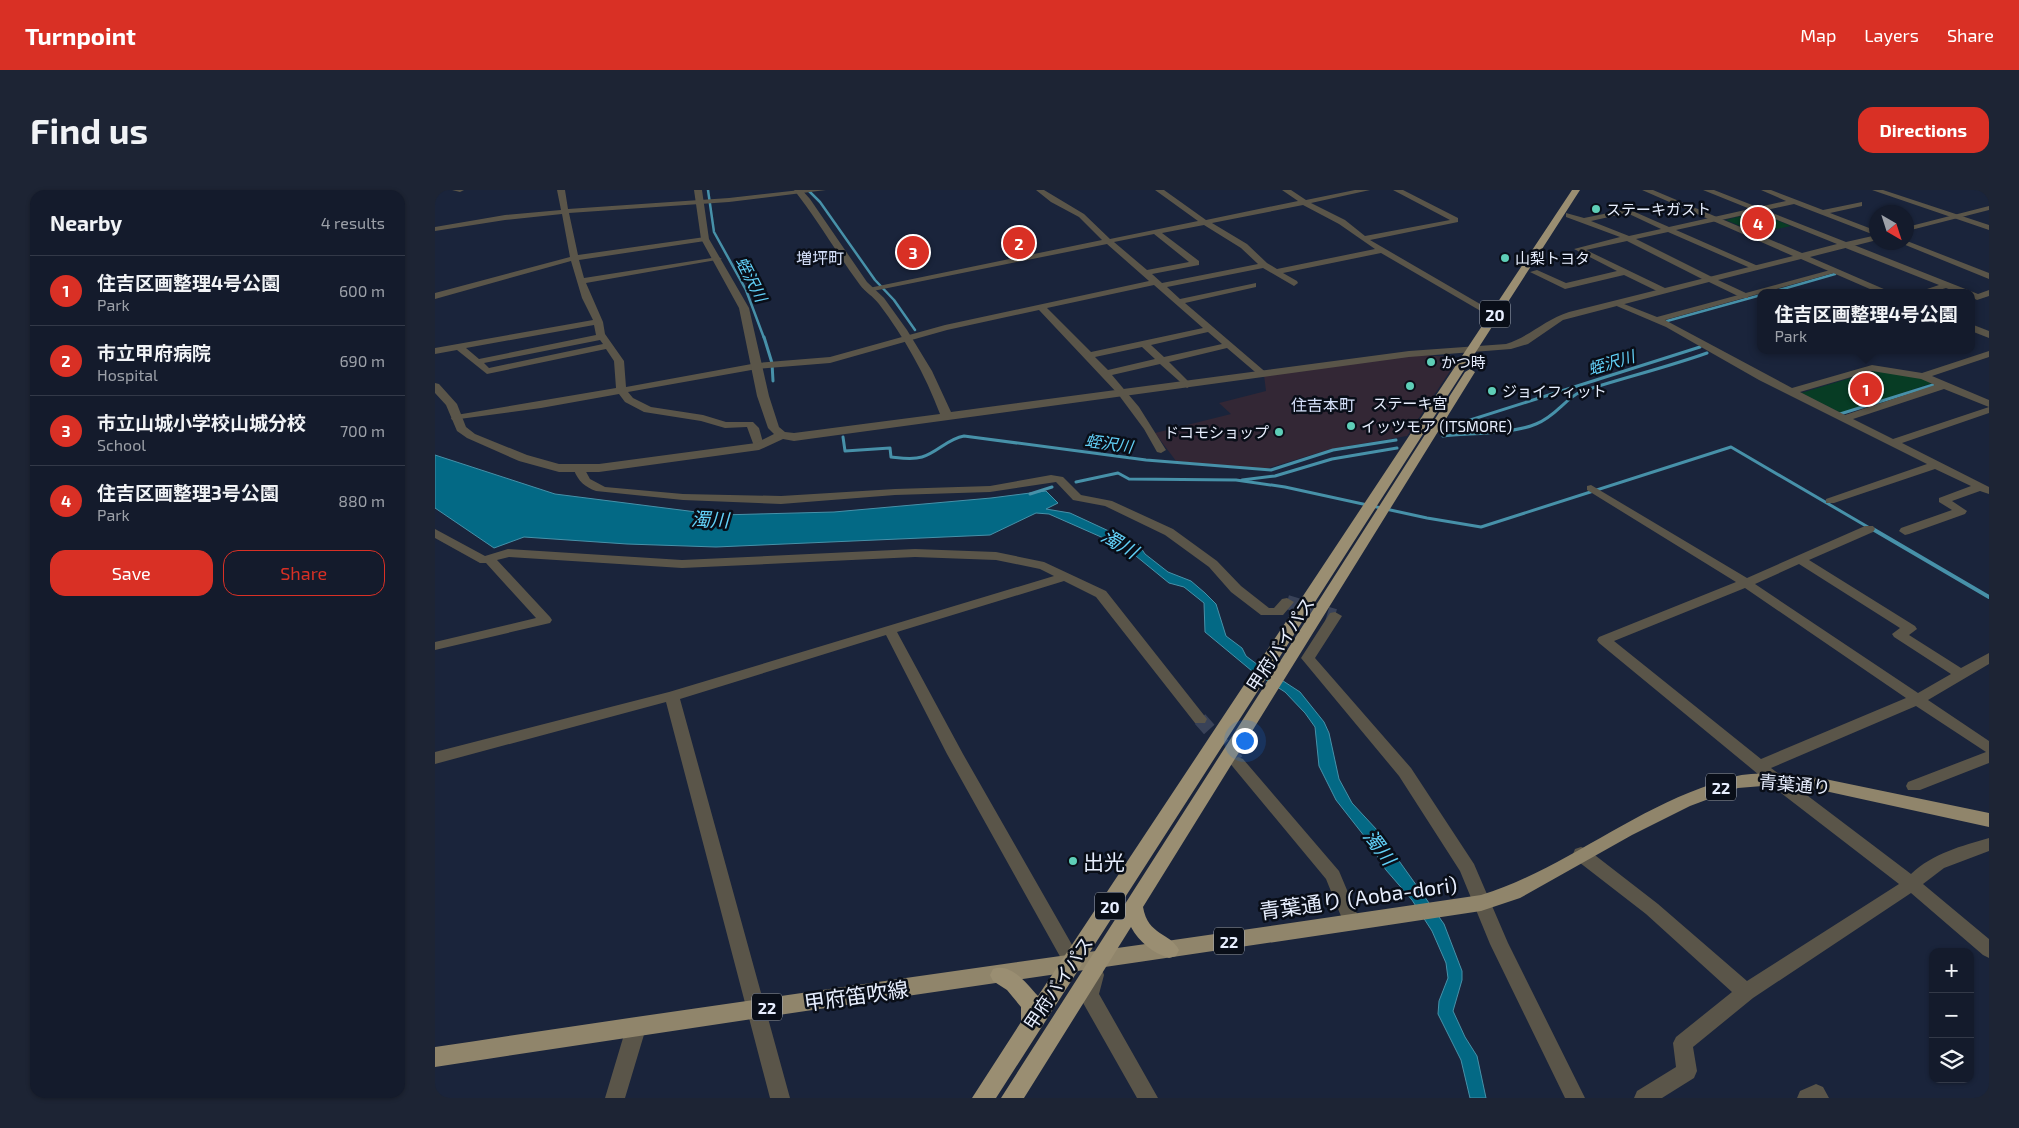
<!DOCTYPE html>
<meta charset="utf-8">
<style>
:root{--surface:#141b2c;--page:#1d2434;--text:#f1f3f6;--muted:#9da1a9;--line:#333948;--accent:#d93025}
body{margin:0;font-family:"Exo 2","Noto Sans JP",sans-serif;background:var(--page);color:var(--text)}
.controls{position:absolute;right:15px;bottom:15px;display:grid;overflow:hidden;border-radius:10px;box-shadow:0 1px 4px #0004}
.controls button{width:45px;height:45px;display:grid;place-items:center;padding:0;border:0;border-bottom:1px solid var(--line);background:var(--surface);color:var(--text);font:25px sans-serif}
.compass{position:absolute;left:1434px;top:15px;width:45px;height:45px;border-radius:50%;background:var(--surface);box-shadow:0 1px 4px #0004;rotate:141deg}
.you{position:absolute;left:809px;top:550px;width:18px;height:18px;margin:-12px;border:4px solid #fff;border-radius:50%;background:#1a73e8;box-shadow:0 0 0 8px #1a73e833}
.badge{display:grid;place-items:center;width:32px;height:32px;border-radius:50%;background:var(--accent);color:#fff;font-size:16px;font-weight:700}
.pin{position:absolute;translate:-50% -50%;border:2px solid #fff;box-shadow:0 1px 5px #0006}
.popup{position:absolute;left:1322px;top:99px;width:218px;height:65px;box-sizing:border-box;display:grid;place-content:center;border-radius:10px;background:var(--surface);filter:drop-shadow(0 1px 4px #0005);font-size:16px;white-space:nowrap;color:var(--muted)}
.popup b{font-size:19px;color:var(--text)}
.popup::after{content:'';position:absolute;left:50%;top:100%;margin-left:-10px;border:10px solid transparent;border-top-color:var(--surface)}
.list{margin:0;padding:0;list-style:none}
h2{display:flex;justify-content:space-between;align-items:center;height:65px;margin:0;padding:0 20px;font-size:21px}
h2 small{font-size:16px;font-weight:400;color:var(--muted)}
.list li{display:grid;grid-template-columns:32px 1fr auto;gap:15px;align-items:center;box-sizing:border-box;height:70px;padding:0 20px;border-top:1px solid var(--line)}
.list b{display:block;font-size:19px;white-space:nowrap}
.list p{margin:0;font-size:16px;white-space:nowrap;color:var(--muted)}
.list em{font-size:16px;font-style:normal;color:var(--muted)}
.actions{display:flex;gap:10px;padding:15px 20px}
.actions a{flex:1;padding:11px 0;border:1px solid var(--accent);border-radius:15px;text-align:center;font-size:18px;color:var(--accent)}
.actions .main{background:var(--accent);color:#fff}
.icon{flex:none;width:28px;height:28px;fill:none;stroke:currentColor;stroke-width:2;stroke-linecap:round;stroke-linejoin:round}
.map{position:relative;flex:none;width:1554px;height:908px;overflow:hidden;border-radius:15px}
header{display:flex;align-items:center;gap:30px;box-sizing:border-box;height:70px;padding:0 25px;background:var(--accent);color:#fff}
header strong{font-size:24px}
nav{display:flex;gap:28px;margin-inline-start:auto;font-size:18px}
.intro{display:flex;align-items:center;justify-content:space-between;box-sizing:border-box;height:120px;padding:0 30px}
h1{margin:0;font-size:35px}
.button{padding:12px 22px;border-radius:15px;background:var(--accent);color:#fff;font-size:18px;font-weight:700}
main{display:flex;gap:30px;padding:0 30px}
aside{flex:1;background:var(--surface);border-radius:15px;box-shadow:0 1px 4px #0004}
.map>svg:first-child{display:block}
</style>
<header>
<strong>Turnpoint</strong>
<nav><a>Map</a><a>Layers</a><a>Share</a></nav>
</header>
<div class="intro"><h1>Find us</h1><a class="button">Directions</a></div>
<main>
<aside>
<h2>Nearby<small>4 results</small></h2>
<ul class="list">
<li><span class="badge">1</span><div><b>住吉区画整理4号公園</b><p>Park</p></div><em>600 m</em></li>
<li><span class="badge">2</span><div><b>市立甲府病院</b><p>Hospital</p></div><em>690 m</em></li>
<li><span class="badge">3</span><div><b>市立山城小学校山城分校</b><p>School</p></div><em>700 m</em></li>
<li><span class="badge">4</span><div><b>住吉区画整理3号公園</b><p>Park</p></div><em>880 m</em></li>
</ul>
<div class="actions"><a class="main">Save</a><a>Share</a></div>
</aside>
<div class="map">
<svg width="1554" height="908" viewBox="0 0 1554 908">
<rect width="100%" height="100%" fill="#1a243b"/>
<!-- commercial -->
<path fill="#332735" d="M974 164 1017 167 1019 175 972 246 896 259 830 279 741 271 720 243 796 224 784 213 831 201 829 185Z"/>
<!-- green -->
<path fill="#073c24" d="M1320 22 1324 23 1356 36 1322 43 1291 30Z
M1442 180 1491 189 1498 193 1406 223 1366 203Z"/>
<!-- water -->
<path fill="#036985" stroke="#4791a9" d="M0 265 120 304 285 325 399 322 556 308 611 301 623 313 611 319 635 323 704 355 710 364 733 382 756 391 770 403 781 414 791 446 807 458 811 466 819 472 865 502 889 532 894 543 904 589 917 613 942 640 1009 734 1027 781V790L1018 821 1030 847 1042 866 1051 908H1035L1026 870 1003 824 1004 811 1013 788 1011 773 997 741 977 710 951 680 930 647 901 610 884 576 880 537 870 523 850 502 817 481 770 442 769 413 749 397 734 393 696 362 682 354 614 324 601 323 555 345 281 357 192 354 89 347 59 358 0 318Z"/>
<g fill="none" stroke-linecap="round" stroke-linejoin="round">
<!-- stream-far2 -->
<path stroke="#4791a9" stroke-width="2.5" d="M273 0 279 42 311 100 329 148
M373 0 385 12 440 90 459 110 480 140
M1334 103 1400 84
M1232 131 1326 105"/>
<!-- stream-far1 -->
<path stroke="#4791a9" stroke-width="3" d="M329 147 337 173 338 191
M1405 224 1498 195
M1010 238 1265 157
M1008 246C1034 243 1078 244 1101 234 1121 226 1129 210 1145 202 1187 188 1230 178 1272 163
M408 247 410 261 455 258 456 267C466 268 477 270 487 267 503 262 512 249 529 246L711 270 836 280 898 260 961 250
M807 290 840 286 897 269 962 258
M641 292 683 283 694 289 801 290 850 297 992 328 1046 337 1296 257 1438 340
M595 304 617 297"/>
<!-- stream -->
<path stroke="#4791a9" stroke-width="4" d="M1436 338 1554 407"/>
<!-- minor-tunnel -->
<path stroke="#394258" stroke-width="14" stroke-dasharray="14 7" stroke-linecap="butt" d="M852 412 900 426
M765 529 803 572"/>
<!-- minor -->
<path fill="#5a5549" fill-rule="evenodd" d="M17 0H29L25 2Z
M122 0H130L133 19 294 8 365 0H391L294 12 134 23 143 65 270 47 274 49 270 51 144 70 149 88 283 67 287 69 151 93 168 132 170 144 189 171 191 197 322 173 395 167 510 135 714 91 672 54 433 102 429 99 667 50 644 27 616 12 601 0H609L649 24 675 49 763 31 720 0H729L771 30 863 11 847 0H856L871 10 920 0H935L876 13 910 30 930 46 1015 30 958 0H968L1023 28V32L935 50 1064 125 1056 127 946 63 848 83 862 91 863 93 859 96 828 78 732 97 745 109 821 93V97L750 113 834 185 826 187 792 158 734 172 757 195 752 198 725 174 677 185 704 217 731 260 726 263 722 262 709 239 683 204 604 120 512 140 395 173 322 179 193 202 198 208 216 217 268 225 291 232H318L324 238 329 256 324 259 319 256 312 237 290 238 266 231 209 222 190 212 184 204 106 218 17 230 16 228 21 225 181 198 179 171 171 159 52 184 22 160 0 164V158L158 130 147 108 136 71 0 109V103L135 67 127 24 70 30 0 41V37L70 25 126 20ZM868 15 904 34 940 59 842 79 832 73 812 54 777 33ZM769 35 806 58 823 74 727 93 717 84 764 75V71L727 43ZM719 44 754 72 712 80 679 52ZM719 95 768 138 656 162 612 118ZM159 135 161 145 44 169 31 158ZM773 142 787 154 729 167 716 155ZM165 150 168 154 54 178 49 173ZM707 157 720 169 673 180 660 167Z
M1326 0H1336L1388 20 1427 12V16L1395 23 1442 41V46L1359 14 1241 40 1323 76V80H1320L1233 42 1201 49 1279 88V92H1273L1192 51 1151 60 1232 99V103H1226L1189 85 1130 99 1095 82 1102 80 1131 93 1182 81 1139 59 1185 47 1131 27V23L1149 28 1193 19 1234 37 1351 11ZM1192 23 1226 39 1194 46 1156 31Z
M1437 0H1448L1554 35V40Z
M1472 51 1554 83V89L1463 52Z
M1408 53H1414L1543 104 1554 100V106L1542 110 1536 107V103H1524L1511 98 1494 103H1480L1504 95 1408 57Z
M1399 79 1406 81 1230 130 1357 198 1437 175 1487 183 1554 161V167L1497 186 1554 210V223L1467 253 1554 297V304L1545 301 1517 311 1532 321 1530 324 1474 344 1470 345 1464 341 1466 338 1517 320 1504 312V308L1536 296 1500 279 1399 313H1391V309L1492 274 1324 190 1231 137 1177 114 1184 112 1222 127ZM1437 181 1486 189 1500 195 1410 225 1365 202ZM1509 199 1554 217 1458 249 1418 229Z
M145 277 149 278 155 289 170 297 248 304 346 306 460 299 555 296 616 285 628 287 646 305 677 311 738 339 782 371 806 396 834 418H839L847 409 852 408 859 412 848 425H826L796 402 774 377 730 345 670 316 638 310 621 292 555 302 460 305 346 314 248 310 161 301C150 297 143 291 139 280Z
M1156 295 1312 388 1430 336H1438L1440 339 1438 342 1374 370 1480 436 1482 439 1474 445 1526 478 1554 463V474L1493 510 1554 551V573L1485 600H1473L1471 596 1473 592 1551 562 1481 516 1336 578 1476 684C1498 663 1527 656 1554 648V661L1509 678 1488 694 1554 749V768L1548 765 1476 703 1318 808 1258 857 1262 881 1259 888 1227 908H1199L1202 901 1241 877 1238 853 1241 847 1297 802 1211 724 1140 669 1138 664 1140 659 1146 657 1152 659 1223 714 1312 791 1464 694 1346 603 1164 453 1162 450 1164 447 1301 392 1152 300V296ZM1364 374 1465 438 1457 444 1459 447 1516 484 1483 503 1320 394ZM1310 398 1471 508 1326 569 1179 451Z
M0 339 50 366 73 359 247 370 480 359 561 362 609 372 671 401 772 529 770 533H760L661 407 629 391 462 442 528 564 644 767 647 773 644 779 638 781 632 779 512 564 451 445 245 509 355 908H335L231 512 0 574V562L234 502 619 386 605 379 561 370 480 367 247 378 74 367 62 370 115 427 117 430 115 433 0 460V452L101 428 51 373H45L0 348Z
M900 422 907 426 880 468 976 578 1039 674 1073 753 1150 908H1130L1055 754 1025 681 964 586 866 468 895 423Z
M803 567 808 569 904 681 925 731 922 736 916 738 910 736 891 689 798 577 795 573 798 569Z
M660 777 667 779 669 785 664 804 723 908H702L647 811 645 805 653 779Z
M201 829 208 832 211 838 190 908H170L191 838 194 832Z
M1381 894 1388 897 1394 908H1362L1365 901Z"/>
<!-- tertiary -->
<path fill="#5a5549" fill-rule="evenodd" d="M259 0H267L274 49 314 118 334 206 344 237 350 242 359 243 505 224C490 184 469 147 444 114 438 106 430 102 425 95 402 64 383 30 359 0H367L375 9 432 92 449 108 472 140 497 181 516 222 974 161 1071 154C1094 147 1111 129 1134 122L1358 66 1207 0H1218L1367 63 1402 54 1268 0H1279L1411 52 1442 45V50L1375 67 1458 103H1444L1366 69 1283 90 1313 104V108H1307L1274 92 1128 130 1093 154 1076 159 974 167 359 251 348 249 324 260 164 282H124L84 271 32 248 22 241 11 215 0 203V193L4 194 22 214 31 237 40 244 92 265 124 274H164L321 253 339 244 333 238 322 206 304 118 266 49Z
M1554 16V20L1472 41V37Z
M1536 134 1554 141V148L1536 141Z"/>
<!-- primary -->
<path fill="#90856b" fill-rule="evenodd" d="M1340 583 1390 589 1554 623V637L1390 601 1340 595 1303 598 1255 616 1197 645 1085 708 1046 721C697 774 348 823 0 877V857C348 804 697 757 1046 705 1124 681 1189 626 1266 598 1277 594 1290 588 1302 586 1314 583 1328 584 1340 583Z"/>
<!-- trunk -->
<path fill="#9a8e72" fill-rule="evenodd" d="M1137 0H1145L561 908H537L586 832V817L572 800 558 791 555 785 558 779C576 772 592 794 603 806Z
M1035 179 1040 182 708 717C713 746 735 742 744 760L741 766 734 768C718 763 704 752 696 737L589 908H566L1030 182Z"/>
</g>
<!-- markers -->
<g fill="#5eceb7" stroke="#090e18" stroke-width="2">
<circle cx="1161" cy="19" r="5"/>
<circle cx="1070" cy="68" r="5"/>
<circle cx="996" cy="172" r="5"/>
<circle cx="975" cy="196" r="5"/>
<circle cx="1057" cy="201" r="5"/>
<circle cx="916" cy="236" r="5"/>
<circle cx="844" cy="242" r="5"/>
<circle cx="638" cy="671" r="5"/>
</g>
<g text-anchor="middle" dominant-baseline="central" stroke-width="5" stroke-linejoin="round" paint-order="stroke">
<!-- far-poi labels -->
<g font-size="15" fill="#e7eefe" stroke="#090e18" text-anchor="start">
<text x="1171" y="19">ステーキガスト</text>
<text x="1080" y="68">山梨トヨタ</text>
<text x="1006" y="172">かつ時</text>
<text x="1067" y="201">ジョイフィット</text>
<text x="975" y="213" text-anchor="middle">ステーキ宮</text>
<text x="926" y="236">イッツモア (ITSMORE)</text>
<text x="834" y="242" text-anchor="end">ドコモショップ</text>
</g>
<!-- far-quarter labels -->
<g font-size="16" fill="#d5e0fa" stroke="#090e18">
<text x="385" y="67">増坪町</text>
<text x="888" y="214">住吉本町</text>
</g>
<!-- far-water labels -->
<g font-size="16" font-style="italic" fill="#62d1f8" stroke="#090e18">
<text transform="translate(317 89) rotate(63)">蛭沢川</text>
<text transform="translate(1176 172) rotate(-17)">蛭沢川</text>
<text transform="translate(674 253) rotate(8)">蛭沢川</text>
</g>
<!-- shield labels -->
<g fill="#090e18" stroke="#a4abb9" stroke-width="1">
<rect x="1045" y="110.5" width="30" height="27" rx="4"/>
<rect x="1271" y="583.5" width="30" height="27" rx="4"/>
<rect x="660" y="702.5" width="30" height="27" rx="4"/>
<rect x="779" y="737.5" width="30" height="27" rx="4"/>
<rect x="317" y="803.5" width="30" height="27" rx="4"/>
</g>
<g font-size="16" font-weight="bold" fill="#e7eefe">
<text x="1060" y="124">20</text>
<text x="1286" y="597">22</text>
<text x="675" y="716">20</text>
<text x="794" y="751">22</text>
<text x="332" y="817">22</text>
</g>
<!-- street labels -->
<g font-size="18" fill="#e7eefe" stroke="#090e18">
<text transform="translate(845 454) rotate(-57)">甲府バイパス</text>
<text transform="translate(1360 594) rotate(5)">青葉通り</text>
<text transform="translate(623 793) rotate(-56)">甲府バイパス</text>
</g>
<!-- water labels -->
<g font-size="19" font-style="italic" fill="#62d1f8" stroke="#090e18">
<text transform="translate(275 329) rotate(2)">濁川</text>
<text transform="translate(685 353) rotate(31)">濁川</text>
<text transform="translate(945 657) rotate(53)">濁川</text>
</g>
<!-- near-poi labels -->
<g font-size="21" fill="#e7eefe" stroke="#090e18" text-anchor="start">
<text x="648" y="671">出光</text>
</g>
<!-- near-street labels -->
<g font-size="21" fill="#e7eefe" stroke="#090e18">
<text transform="translate(923 707) rotate(-8)">青葉通り (Aoba-dori)</text>
<text transform="translate(421 805) rotate(-8)">甲府笛吹線</text>
</g>
</g>
</svg>
<div class="controls">
<button>+</button>
<button>−</button>
<button><svg class="icon" aria-label="layers" viewBox="0 0 24 24"><path d="M12 4l9 5-9 5-9-5zM3 14l9 5 9-5"/></svg></button>
</div>
<svg class="compass" viewBox="-18 -18 36 36"><path d="M0-13l5 13h-10z" fill="#e53935"/><path d="M0 13l5-13h-10z" fill="#9da1a9"/></svg>
<div class="you"></div>
<div class="pin badge" style="left:1431px;top:199px">1</div>
<div class="popup"><b>住吉区画整理4号公園</b>Park</div>
<div class="pin badge" style="left:584px;top:53px">2</div>
<div class="pin badge" style="left:478px;top:62px">3</div>
<div class="pin badge" style="left:1323px;top:33px">4</div>
</div>
</main>
